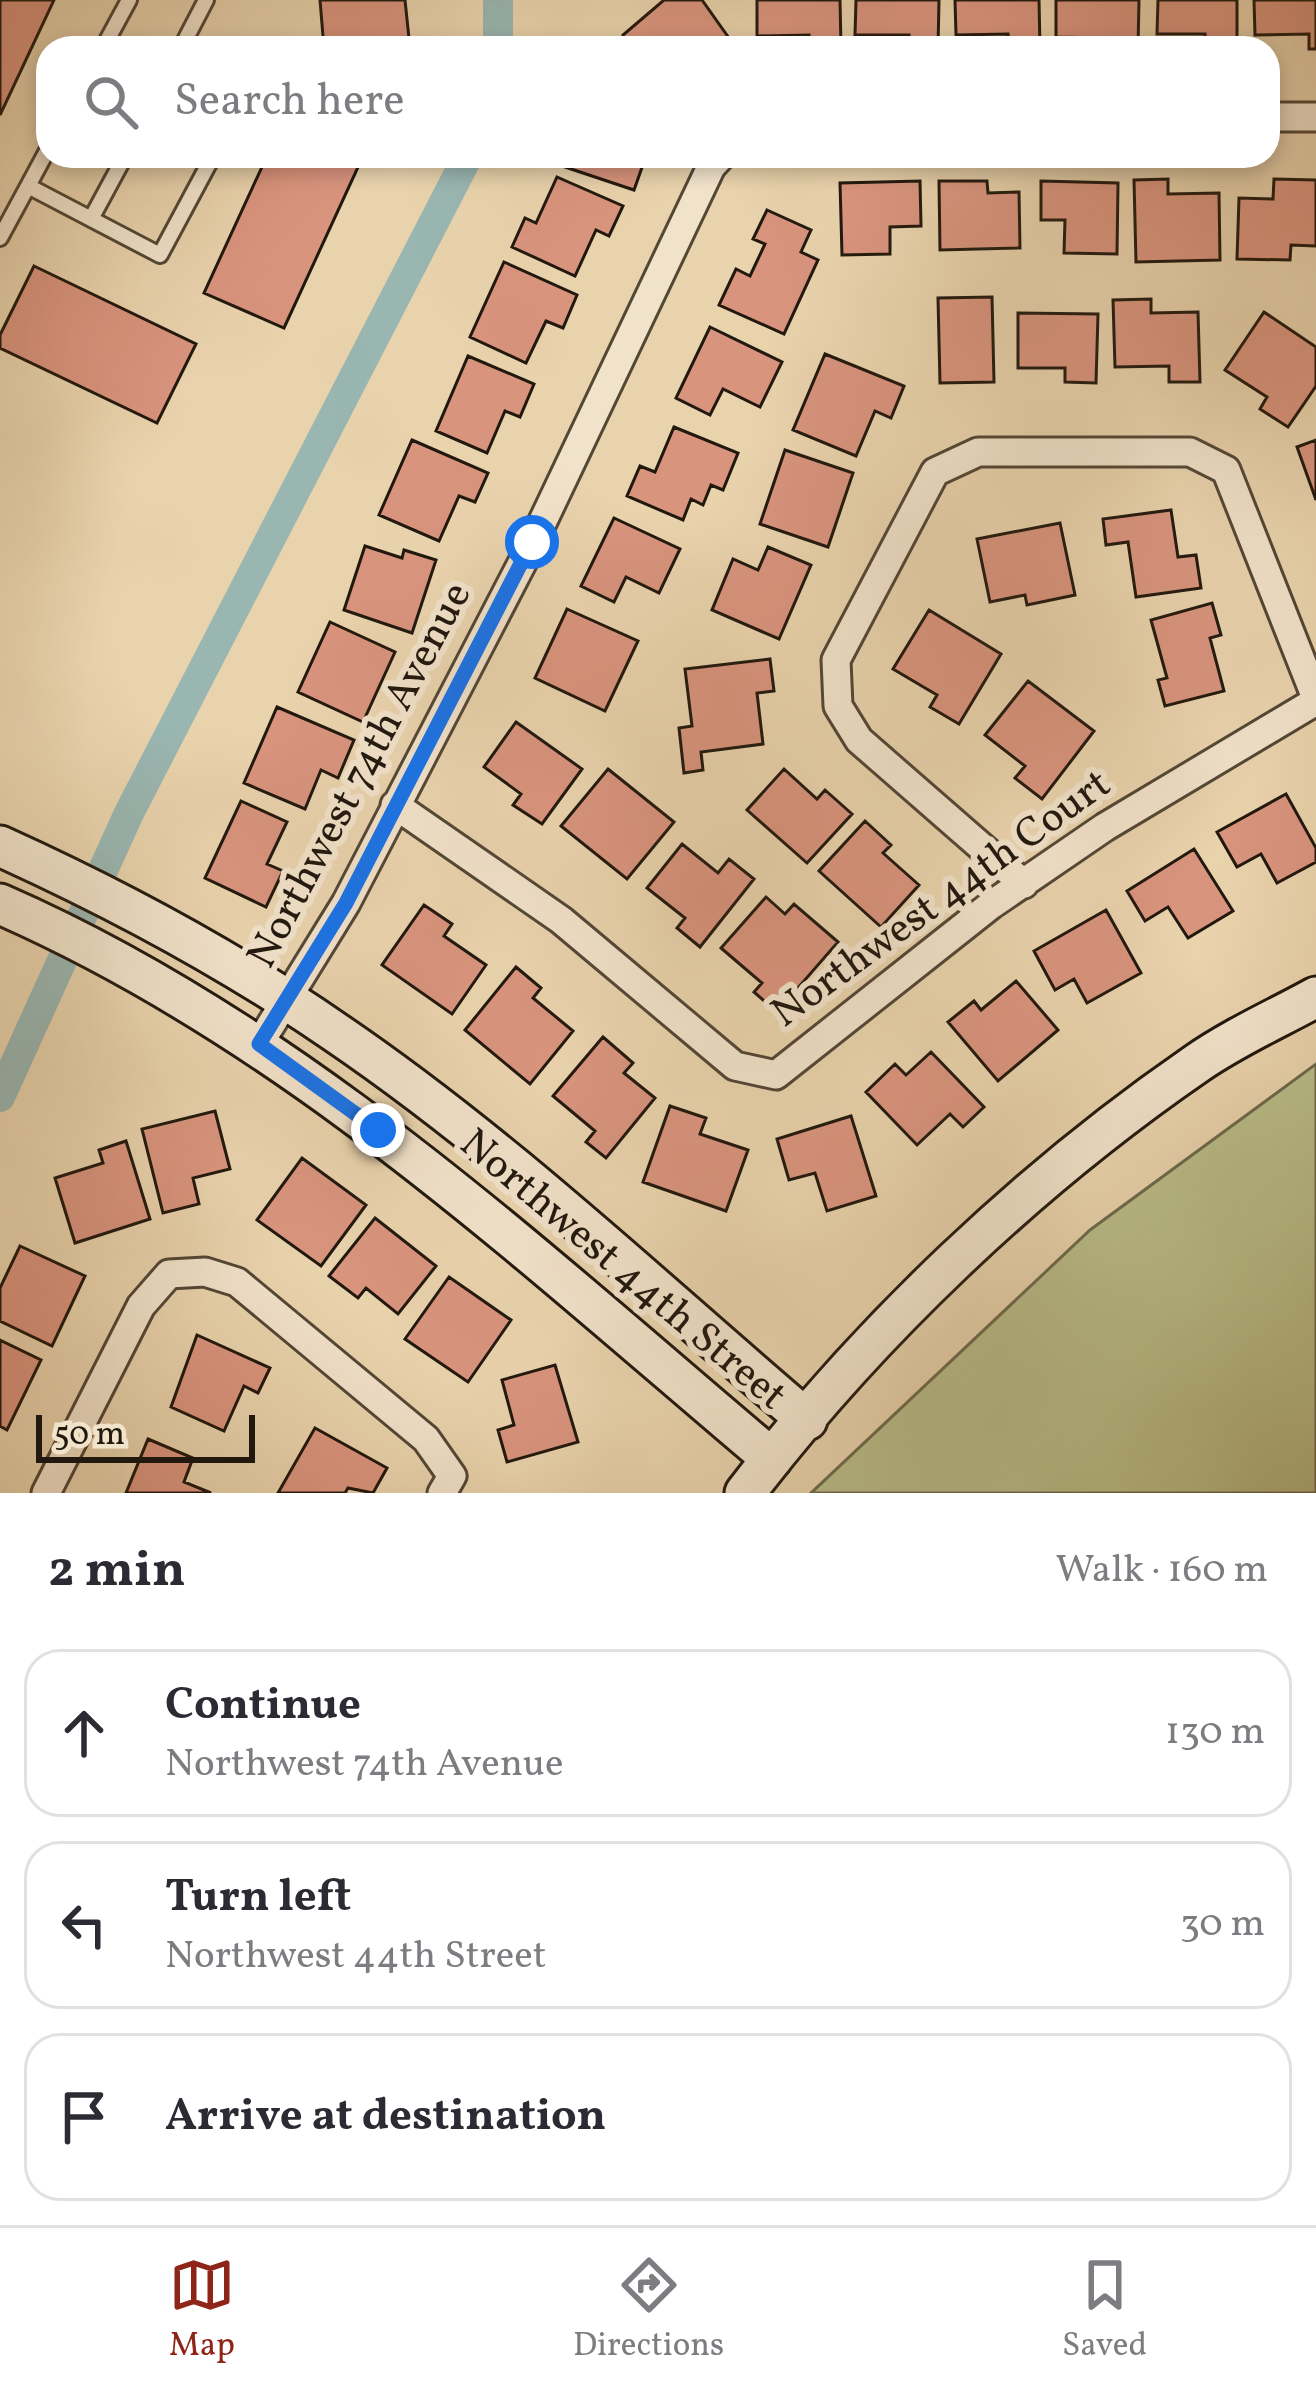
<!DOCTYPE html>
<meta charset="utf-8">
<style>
:root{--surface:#fff;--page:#f2f2f3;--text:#2b2b33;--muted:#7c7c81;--line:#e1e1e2;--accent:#8f2418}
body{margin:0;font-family:Vollkorn,serif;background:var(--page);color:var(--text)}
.scale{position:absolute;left:36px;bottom:30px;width:219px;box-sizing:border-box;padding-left:12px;border:6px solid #21180e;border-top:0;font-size:33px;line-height:42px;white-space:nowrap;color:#21180e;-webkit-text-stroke:9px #f1e2ca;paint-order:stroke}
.stop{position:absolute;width:36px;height:36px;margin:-27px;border:9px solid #1a73e8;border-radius:50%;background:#fff}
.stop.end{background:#1a73e8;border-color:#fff;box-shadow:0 3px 12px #0008}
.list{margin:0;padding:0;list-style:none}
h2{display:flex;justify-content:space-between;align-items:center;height:156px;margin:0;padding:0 48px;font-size:51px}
h2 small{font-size:39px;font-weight:400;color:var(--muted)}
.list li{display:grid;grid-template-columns:78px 1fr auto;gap:36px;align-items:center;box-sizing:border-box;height:168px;margin:0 24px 24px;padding:0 24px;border:3px solid var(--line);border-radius:36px}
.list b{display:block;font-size:45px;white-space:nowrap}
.list p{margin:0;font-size:39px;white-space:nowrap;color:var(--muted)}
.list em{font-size:39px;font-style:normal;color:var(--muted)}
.icon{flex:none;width:66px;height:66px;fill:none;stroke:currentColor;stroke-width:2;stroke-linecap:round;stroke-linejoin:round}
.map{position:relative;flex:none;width:1316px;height:1493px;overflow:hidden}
.search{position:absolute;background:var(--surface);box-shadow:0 6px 18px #0003;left:36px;right:36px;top:36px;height:132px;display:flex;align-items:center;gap:30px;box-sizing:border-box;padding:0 42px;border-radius:36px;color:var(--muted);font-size:45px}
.sheet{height:732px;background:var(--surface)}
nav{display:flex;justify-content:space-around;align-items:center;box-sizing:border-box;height:168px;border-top:3px solid var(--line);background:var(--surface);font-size:33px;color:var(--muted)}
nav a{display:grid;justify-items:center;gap:6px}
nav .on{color:var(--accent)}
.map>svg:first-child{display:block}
</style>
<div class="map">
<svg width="1316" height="1493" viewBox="0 0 1316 1493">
<rect width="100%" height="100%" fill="#e9d3ad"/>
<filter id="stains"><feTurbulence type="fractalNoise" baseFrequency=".00167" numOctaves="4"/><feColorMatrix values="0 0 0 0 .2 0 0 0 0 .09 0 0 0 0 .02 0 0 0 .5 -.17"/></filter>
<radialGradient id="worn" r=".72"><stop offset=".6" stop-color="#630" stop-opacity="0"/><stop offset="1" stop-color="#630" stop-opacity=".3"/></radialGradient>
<!-- green -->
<path fill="#b8bc89" stroke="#6c6a4c" stroke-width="3" d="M1316 1064V1493H811L1090 1230Z"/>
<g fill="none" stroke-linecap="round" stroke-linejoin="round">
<!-- canal -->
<path stroke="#99b6b1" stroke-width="30" d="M498 0V48
M0 1097 129 813 468 156"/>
</g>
<!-- building -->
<path fill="#d9947e" stroke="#21180e" stroke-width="3" d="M0 0H54L0 115Z
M320 0H405L410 48H324Z
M664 0H702L736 48H632L623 35Z
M757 0H840L841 48H809V35L757 36Z
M856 0H939L938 48H909V35H855Z
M955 0H1039L1040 48H1009L1008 34 956 35Z
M1056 0H1139L1138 48H1105L1106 38 1056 37Z
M1158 0H1237V48H1205V34H1157Z
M1254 0H1316V49H1309V34L1255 35Z
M267 156H338L359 165 284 328 204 293Z
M569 156H646L634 190 565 167Z
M557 177 623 206 609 236 596 230 575 276 512 247 525 218 536 223Z
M1168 179V194L1219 193 1220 260 1136 262 1134 180Z
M1274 179 1316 180V246L1291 245 1290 260 1237 259 1239 198 1273 199Z
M920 181 921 226 890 227V254L842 255 840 183Z
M939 181H987L988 193 1019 192 1020 248 940 250Z
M1041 181 1118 183 1117 254 1064 253 1065 220H1041Z
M767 210 811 230 801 252 818 260 784 334 719 305 736 269 750 276 765 244 753 239Z
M504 262 577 295 563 328 546 321 526 363 470 337Z
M34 266 196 344 157 423 0 348V335Z
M992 297 994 382 940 383 938 298Z
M1151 299V313L1198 312 1200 382H1169V366L1115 367 1113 300Z
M1264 312 1316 347V386L1288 427 1260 409 1267 397 1225 370Z
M1018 313 1098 314 1096 383 1065 382V368H1018Z
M710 327 782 362 760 407 723 389 710 415 676 398Z
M825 354 904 386 891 418 875 411 856 456 793 430Z
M468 356 534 384 520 417 505 411 487 453 436 431Z
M674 427 738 453 723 490 711 485 703 505 691 499 683 520 627 496 640 466 655 472Z
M412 440 488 473 475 502 459 496 439 541 379 515Z
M1316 440V500L1297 447Z
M785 450 853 473 828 547 760 524Z
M1171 510 1178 557 1196 555 1201 588 1136 597 1128 542 1106 545 1103 519Z
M614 518 680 549 659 593 626 577 614 602 581 586Z
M1060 523 1075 595 1027 605 1025 595 990 602 977 539Z
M365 546 402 558 404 550 436 560 412 633 344 610Z
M768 547 811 565 779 639 712 610 733 559 758 570Z
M1212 603 1221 635 1210 638 1224 691 1165 706 1158 680 1167 678 1151 620Z
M567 609 638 641 605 711 535 678Z
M929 610 1001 654 959 724 930 707 937 695 893 669Z
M330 622 395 652 363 722 298 692Z
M770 659 774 691 757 693 763 744 701 752 703 770 684 773 679 728 692 726 685 669Z
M1028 681 1094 731 1042 799 1015 778 1025 766 985 735Z
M277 707 354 740 338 778 321 770 305 809 244 783Z
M516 722 582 769 542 824 513 805 521 794 484 767Z
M608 769 674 822 627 879 561 826Z
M784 769 817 799 825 790 852 814 807 863 747 810Z
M1286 794 1316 848V862L1277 883 1261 854 1237 867 1217 832Z
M241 801 287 822 267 864 283 871 266 907 205 878Z
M865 821 891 845 883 853 919 885 881 927 819 871Z
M682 844 718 873 729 859 754 879 700 947 677 928 685 918 647 888Z
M1194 849 1233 911 1188 938 1168 907 1145 921 1127 891Z
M766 897 785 914 794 904 838 942 777 1012 754 992 762 983 721 948Z
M424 905 452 924 444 936 486 965 452 1014 382 965Z
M1106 910 1141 973 1087 1003 1074 979 1055 990 1034 951Z
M516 967 541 988 533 998 573 1031 530 1084 465 1030Z
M1016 981 1058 1030 998 1081 948 1022 974 1001 981 1010Z
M603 1037 633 1063 624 1073 655 1098 606 1158 586 1142 595 1131 553 1096Z
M931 1052 984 1107 963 1127 950 1114 917 1145 866 1092 895 1064 906 1075Z
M670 1106 706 1118 700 1134 748 1150 726 1211 643 1182Z
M215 1111 230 1169 193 1178 199 1204 163 1213 142 1129Z
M851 1116 876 1196 827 1211 815 1173 789 1180 777 1139Z
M126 1141 150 1219 75 1243 55 1178 103 1163 99 1150Z
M302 1158 366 1205 321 1266 257 1220Z
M375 1218 436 1266 398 1314 366 1288 358 1298 329 1276Z
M20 1246 85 1276 52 1346 0 1321V1288Z
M449 1277 511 1320 468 1382 405 1339Z
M197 1335 270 1368 258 1393 244 1386 224 1431 171 1407Z
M0 1340 41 1360 7 1430 0 1426Z
M555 1365 578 1442 507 1462 498 1430 514 1425 502 1380Z
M315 1428 387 1468 373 1493 348 1488 345 1493H278Z
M148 1439 193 1458 184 1482 211 1493H126Z"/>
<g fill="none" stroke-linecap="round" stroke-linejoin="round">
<!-- lane casing -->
<g stroke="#534736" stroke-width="20">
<path id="lane" d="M103 48 129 0
M181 48 206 0
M28 186 160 255 213 156
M91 219 125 156
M0 238 48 149"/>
</g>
<!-- street casing -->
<g stroke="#534736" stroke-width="33">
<path id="street" d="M1268 117H1316
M395 805 561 920 735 1066 776 1075 991 905 1105 827 1316 701
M1024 884 859 740 838 706 836 660 935 472 978 452H1190L1226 470 1316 698
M259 1044 346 903 533 542 711 167 721 156
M46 1493 141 1306 169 1274 205 1272 237 1282 426 1439 452 1476 442 1493"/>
</g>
<!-- secondary casing -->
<g stroke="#21180e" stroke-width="45">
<path id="secondary" d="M0 846C117 899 229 959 335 1032 503 1146 653 1289 807 1420
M0 904C295 1033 529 1254 772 1459
M745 1493C868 1332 1029 1179 1196 1064 1233 1038 1276 1019 1316 997"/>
</g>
<!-- lane -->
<use href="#lane" stroke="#f1e2ca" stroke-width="14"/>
<!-- street -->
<use href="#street" stroke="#f1e2ca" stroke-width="27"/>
<!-- secondary -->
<use href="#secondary" stroke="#f1e2ca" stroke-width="39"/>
</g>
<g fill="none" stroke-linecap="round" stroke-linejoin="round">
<!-- route -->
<path stroke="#1a73e8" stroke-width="15" d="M378 1130 259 1044 346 903 532 542"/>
</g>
<g text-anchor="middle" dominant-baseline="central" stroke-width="12" stroke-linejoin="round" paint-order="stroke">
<!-- street labels -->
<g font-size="42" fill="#21180e" stroke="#f1e2ca">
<text transform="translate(361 776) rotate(-62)">Northwest 74th Avenue</text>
<text transform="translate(942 900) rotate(-36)">Northwest 44th Court</text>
<text transform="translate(622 1271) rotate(40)">Northwest 44th Street</text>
</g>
</g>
<rect width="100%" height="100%" filter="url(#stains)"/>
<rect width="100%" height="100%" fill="url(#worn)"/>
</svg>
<div class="scale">50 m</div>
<div class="stop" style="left:532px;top:542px"></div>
<div class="stop end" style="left:378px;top:1130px"></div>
<div class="search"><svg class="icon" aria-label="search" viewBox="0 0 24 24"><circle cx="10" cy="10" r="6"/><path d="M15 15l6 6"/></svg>Search here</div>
</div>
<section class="sheet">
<h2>2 min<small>Walk · 160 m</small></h2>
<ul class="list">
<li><svg class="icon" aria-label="ahead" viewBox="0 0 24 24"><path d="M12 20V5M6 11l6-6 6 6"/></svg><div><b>Continue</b><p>Northwest 74th Avenue</p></div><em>130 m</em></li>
<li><svg class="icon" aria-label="left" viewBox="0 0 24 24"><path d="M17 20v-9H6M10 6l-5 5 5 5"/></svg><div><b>Turn left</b><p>Northwest 44th Street</p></div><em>30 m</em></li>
<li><svg class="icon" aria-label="arrive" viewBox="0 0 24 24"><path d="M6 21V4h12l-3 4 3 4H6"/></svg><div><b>Arrive at destination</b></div></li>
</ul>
</section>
<nav>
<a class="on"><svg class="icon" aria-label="map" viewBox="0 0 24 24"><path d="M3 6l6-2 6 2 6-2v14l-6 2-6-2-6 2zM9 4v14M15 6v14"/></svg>Map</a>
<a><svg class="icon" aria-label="directions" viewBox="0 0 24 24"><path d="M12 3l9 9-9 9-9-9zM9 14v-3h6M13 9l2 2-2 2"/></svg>Directions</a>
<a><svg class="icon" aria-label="saved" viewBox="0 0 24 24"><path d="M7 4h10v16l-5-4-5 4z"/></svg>Saved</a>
</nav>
